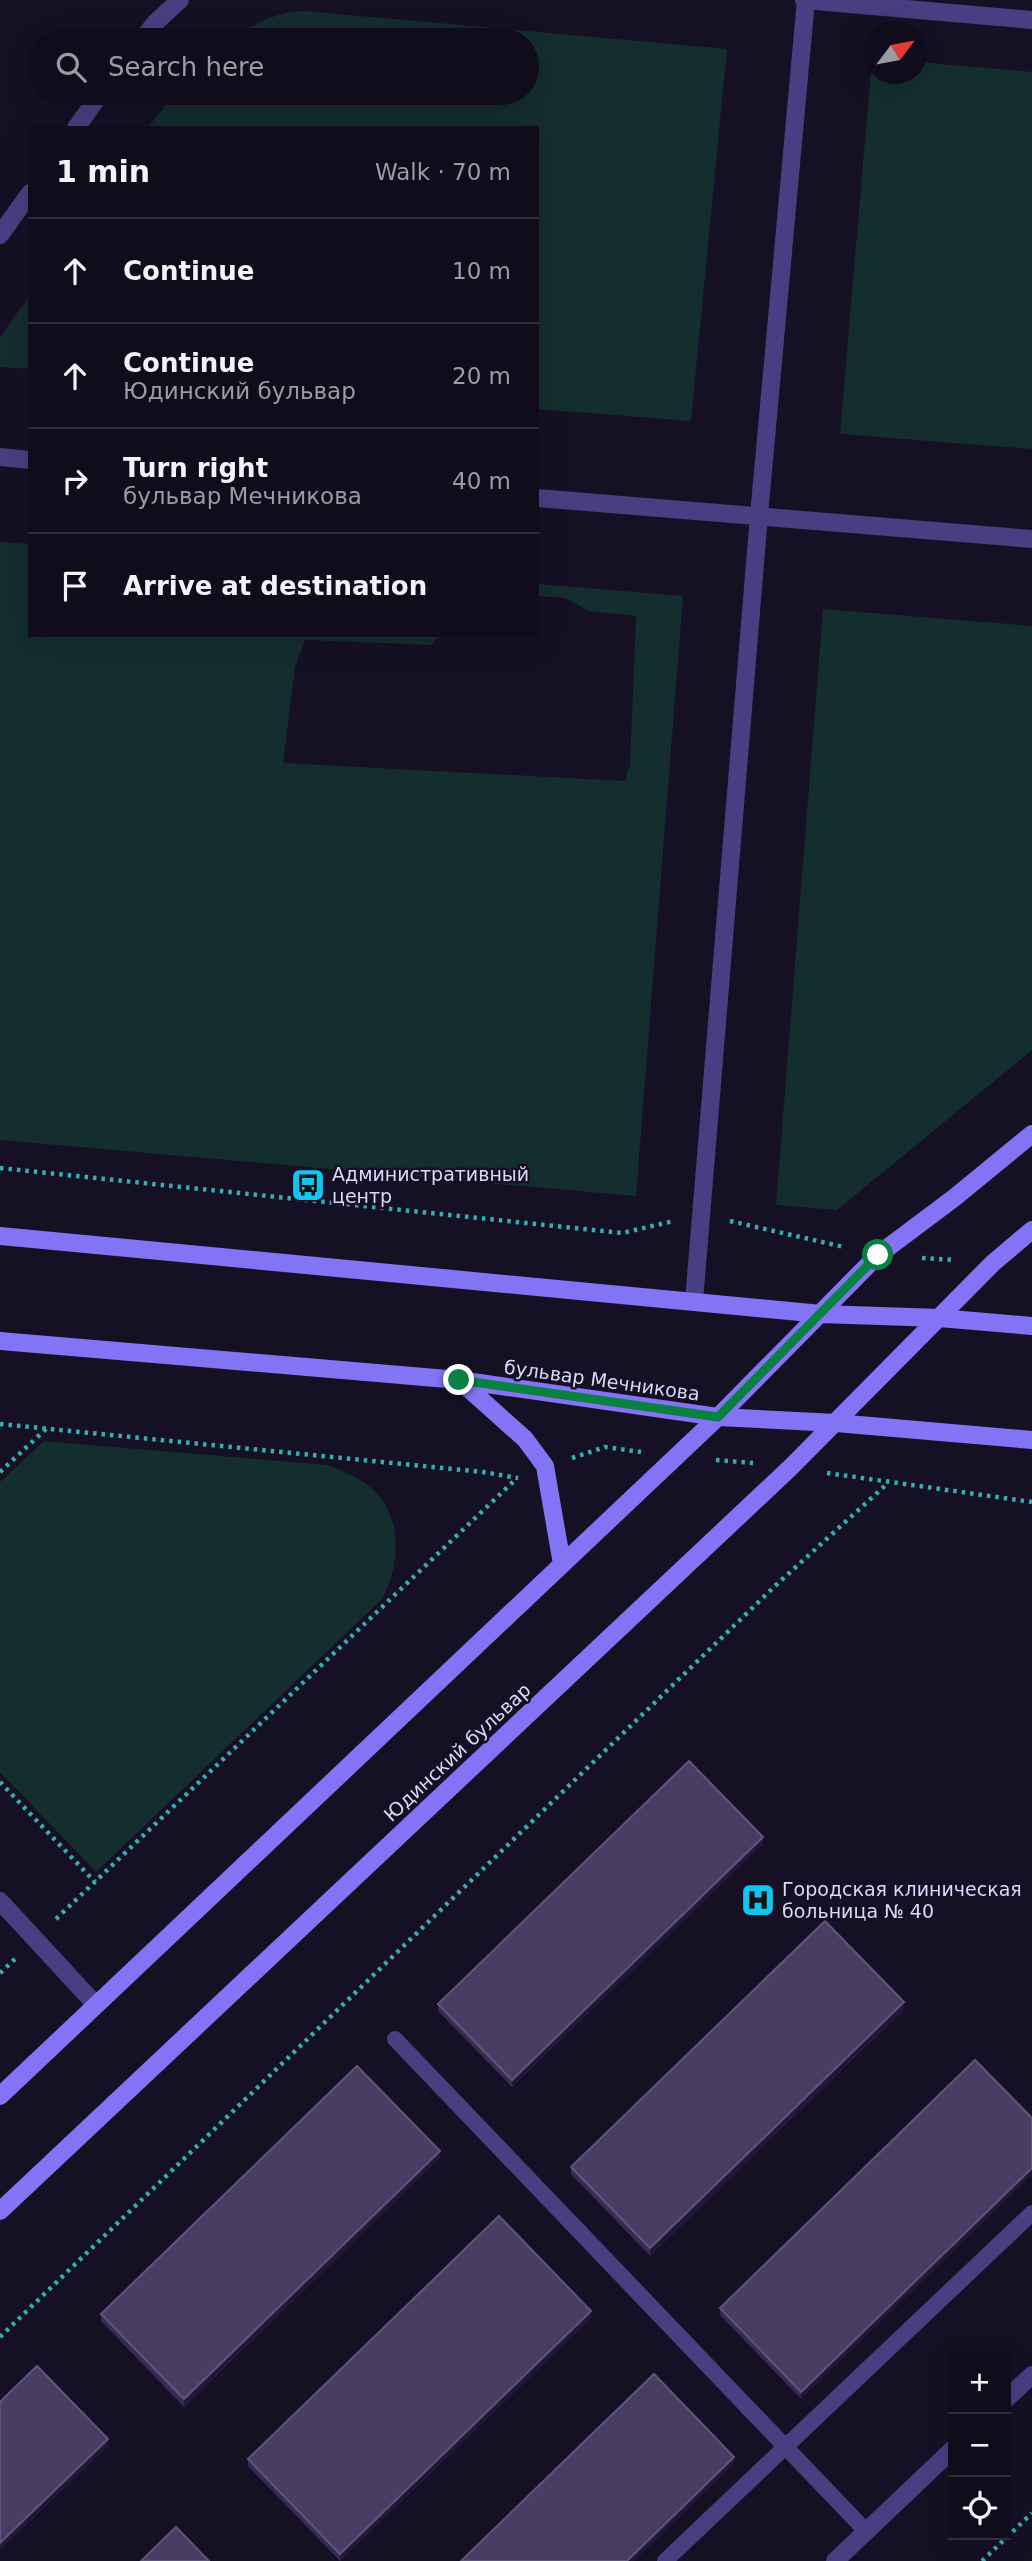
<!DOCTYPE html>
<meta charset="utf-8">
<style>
:root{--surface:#100c1c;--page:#1e1a29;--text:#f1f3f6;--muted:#9c9ba3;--line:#302c3b}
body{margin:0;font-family:"DejaVu Sans",sans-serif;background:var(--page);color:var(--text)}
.controls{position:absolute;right:21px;bottom:21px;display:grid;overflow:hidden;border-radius:0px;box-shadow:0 7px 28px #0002}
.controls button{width:63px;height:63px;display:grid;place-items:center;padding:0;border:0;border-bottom:2px solid var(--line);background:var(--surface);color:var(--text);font:35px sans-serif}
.compass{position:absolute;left:864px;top:21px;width:63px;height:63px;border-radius:50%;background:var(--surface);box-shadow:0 7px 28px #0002;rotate:58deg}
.stop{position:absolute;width:21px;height:21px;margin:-16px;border:5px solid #0b8043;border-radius:50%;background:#fff}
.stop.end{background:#0b8043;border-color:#fff;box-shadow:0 2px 7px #0008}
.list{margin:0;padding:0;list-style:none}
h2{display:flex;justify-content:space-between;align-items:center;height:91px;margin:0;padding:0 28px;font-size:30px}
h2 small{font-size:23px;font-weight:400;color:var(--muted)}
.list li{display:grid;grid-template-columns:46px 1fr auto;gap:21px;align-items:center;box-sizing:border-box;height:105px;padding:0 28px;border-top:2px solid var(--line)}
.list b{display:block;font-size:26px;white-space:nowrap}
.list p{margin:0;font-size:23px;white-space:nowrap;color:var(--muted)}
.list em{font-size:23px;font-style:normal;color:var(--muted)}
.icon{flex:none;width:38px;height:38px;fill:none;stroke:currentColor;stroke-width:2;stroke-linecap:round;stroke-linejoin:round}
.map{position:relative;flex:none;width:1032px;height:2561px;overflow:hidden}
.search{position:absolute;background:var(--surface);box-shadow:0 7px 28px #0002;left:28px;top:28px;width:511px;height:77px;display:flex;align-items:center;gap:18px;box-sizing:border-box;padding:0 24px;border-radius:38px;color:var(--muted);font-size:26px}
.panel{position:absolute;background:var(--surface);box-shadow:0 7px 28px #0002;left:28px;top:126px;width:511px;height:511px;border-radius:0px}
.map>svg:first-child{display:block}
</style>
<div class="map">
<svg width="1032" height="2561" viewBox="0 0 1032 2561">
<rect width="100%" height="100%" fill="#161025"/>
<!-- green -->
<path fill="#142d2e" d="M304 11 727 49 691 421 537 409V128H148L174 93H527V40H230C253 24 276 12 304 11Z
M872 58H874V74H916L917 62 1032 72V449L840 434Z
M30 295V369L0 367V337Z
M0 542 30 544V635H439L432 645 305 640 295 667 283 763 625 781 630 764 636 616 589 611 565 598 537 596V584L683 596 636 1196 0 1140Z
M823 609 1032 626V1050L837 1210 776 1205Z
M44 1441 327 1465C343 1471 358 1477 371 1488 403 1515 401 1565 382 1599L96 1872 0 1772V1482Z"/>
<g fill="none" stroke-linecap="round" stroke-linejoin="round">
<!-- path -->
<path stroke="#37adb0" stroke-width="4.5" stroke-dasharray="3.5 5" stroke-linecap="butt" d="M0 1168 622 1233 674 1221
M730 1221 844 1247
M922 1258 955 1260
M0 1424 483 1472 518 1478
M572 1458 605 1447 641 1452
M716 1460 753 1463
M0 1472 47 1428
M827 1473 1032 1502
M0 1782 95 1882
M56 1919 517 1478
M0 1973 15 1959
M0 2337 775 1586 888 1483
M982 2561 1032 2513"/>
<!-- lane -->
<path stroke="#473f81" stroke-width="16" d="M395 2039 866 2531
M665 2561 1032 2213"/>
<!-- street -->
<path stroke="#473f81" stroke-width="18" d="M804 0 1032 20
M142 40 155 23 180 0
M76 128 101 93
M0 235 30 193
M0 457 30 460
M537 498 1032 539
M694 1301 759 515 806 0
M0 1901 96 2005
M1006 2399 1032 2375
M835 2561 953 2449"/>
<!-- secondary -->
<path stroke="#8374f6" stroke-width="18" d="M0 1236 821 1314 939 1318 1032 1326
M0 1341 459 1380 718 1417 836 1423 1032 1440
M459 1380 525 1439 545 1466 562 1564
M0 2096 718 1417 878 1255 954 1198 1032 1134
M0 2211 791 1467 993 1263 1032 1230"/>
</g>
<!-- wall -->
<path fill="#362b51" d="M763 1844 512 2087 438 2011V2004Z
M904 2010 650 2256 571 2174V2167Z
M975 2060 801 2399 720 2315V2308Z
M440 2158 184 2407 101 2321V2314Z
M591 2318 340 2561 248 2466V2459Z"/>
<!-- shaded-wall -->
<path fill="#211838" d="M763 1837V1844L512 2087V2080Z
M904 2002V2010L650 2256V2248Z
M440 2151V2158L184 2407V2399Z
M1032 2168V2175L801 2399V2392Z
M591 2311V2318L340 2561V2554Z
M108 2439V2446L0 2551V2543Z
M734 2457V2464L634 2561H627Z"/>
<!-- building -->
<path fill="#483d63" stroke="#5f567b" stroke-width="2" d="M689 1761 763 1837 512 2080 438 2004Z
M825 1921 904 2002 650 2248 571 2167Z
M975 2060 1032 2118V2168L801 2392 720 2308Z
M357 2066 440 2151 184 2399 101 2314Z
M499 2216 591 2311 340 2554 248 2459Z
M37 2366 108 2439 0 2543V2402Z
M654 2374 734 2457 627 2561H461Z
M176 2527 209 2561H141Z"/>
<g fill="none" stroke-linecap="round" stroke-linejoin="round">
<!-- route -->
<path stroke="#0b8043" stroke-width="9" d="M459 1380 718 1417 878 1255"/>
</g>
<!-- icons -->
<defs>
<g id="bus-square" transform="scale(1.75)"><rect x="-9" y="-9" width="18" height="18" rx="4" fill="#10c6ef" stroke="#161025"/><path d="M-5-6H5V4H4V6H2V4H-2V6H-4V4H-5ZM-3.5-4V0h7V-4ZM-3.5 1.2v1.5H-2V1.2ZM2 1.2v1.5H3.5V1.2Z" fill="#111"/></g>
<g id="hospital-square" transform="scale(1.75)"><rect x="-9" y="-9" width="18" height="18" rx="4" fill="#10c6ef" stroke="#161025"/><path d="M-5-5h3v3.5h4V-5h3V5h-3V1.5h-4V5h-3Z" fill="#111"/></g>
</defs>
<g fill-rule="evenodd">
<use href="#bus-square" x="308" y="1185"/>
<use href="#hospital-square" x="758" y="1900"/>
</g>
<g text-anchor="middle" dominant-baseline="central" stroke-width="5" stroke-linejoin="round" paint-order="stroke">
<!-- poi labels -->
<g font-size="19" fill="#ded7fc" stroke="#161025" text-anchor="start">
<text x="332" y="1174">Административный<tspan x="332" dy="22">центр</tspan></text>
<text x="782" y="1889">Городская клиническая<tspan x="782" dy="22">больница № 40</tspan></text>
</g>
<!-- street labels -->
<g font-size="19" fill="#ded7fc" stroke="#161025">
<text transform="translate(602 1380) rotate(8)">бульвар Мечникова</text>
<text transform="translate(457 1752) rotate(-43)">Юдинский бульвар</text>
</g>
</g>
</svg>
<div class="controls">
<button>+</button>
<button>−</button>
<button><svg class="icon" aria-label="locate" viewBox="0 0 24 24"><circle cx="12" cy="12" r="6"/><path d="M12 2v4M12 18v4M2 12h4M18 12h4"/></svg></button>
</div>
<svg class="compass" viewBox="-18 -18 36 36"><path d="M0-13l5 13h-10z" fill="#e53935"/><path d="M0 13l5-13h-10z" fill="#9c9ba3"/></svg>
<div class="stop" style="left:878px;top:1255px"></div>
<div class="stop end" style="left:459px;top:1380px"></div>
<div class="search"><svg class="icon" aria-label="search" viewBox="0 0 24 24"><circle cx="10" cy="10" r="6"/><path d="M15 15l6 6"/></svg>Search here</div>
<section class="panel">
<h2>1 min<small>Walk · 70 m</small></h2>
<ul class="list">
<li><svg class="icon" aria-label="ahead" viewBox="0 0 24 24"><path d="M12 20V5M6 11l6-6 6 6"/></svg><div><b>Continue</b></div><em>10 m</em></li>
<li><svg class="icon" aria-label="ahead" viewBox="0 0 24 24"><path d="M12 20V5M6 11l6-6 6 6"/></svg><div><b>Continue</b><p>Юдинский бульвар</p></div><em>20 m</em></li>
<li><svg class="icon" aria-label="right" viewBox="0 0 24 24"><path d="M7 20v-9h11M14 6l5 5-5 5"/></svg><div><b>Turn right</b><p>бульвар Мечникова</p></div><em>40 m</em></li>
<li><svg class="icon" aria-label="arrive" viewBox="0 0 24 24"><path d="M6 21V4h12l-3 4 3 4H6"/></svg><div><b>Arrive at destination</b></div></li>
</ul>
</section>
</div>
